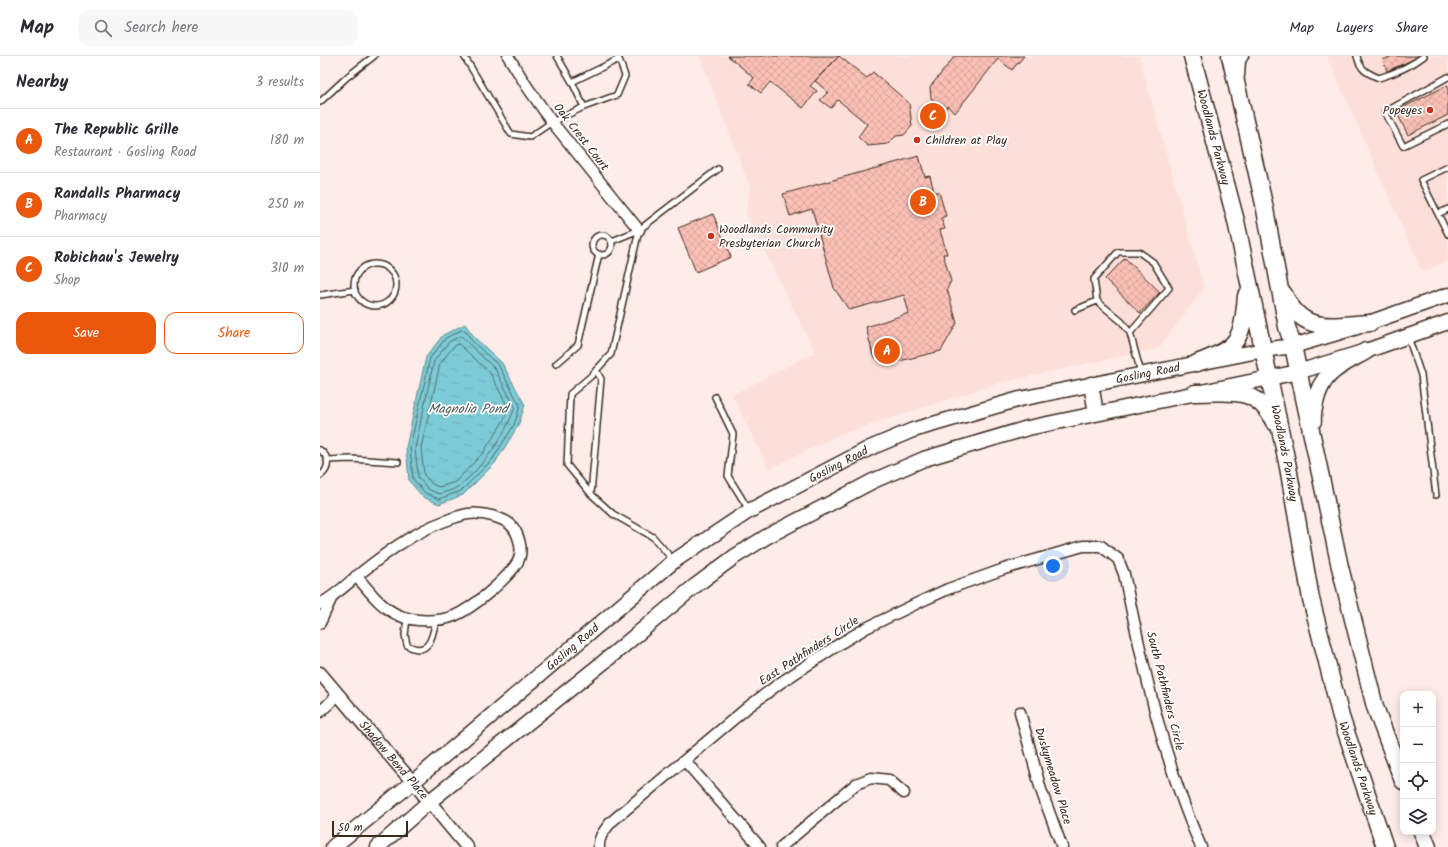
<!DOCTYPE html>
<meta charset="utf-8">
<style>
:root{--surface:#fff;--page:#f7f7f7;--text:#2b2b33;--muted:#7c7c81;--line:#e1e1e2;--accent:#ea580c}
body{margin:0;font-family:Kalam,sans-serif;background:var(--page);color:var(--text)}
.controls{position:absolute;right:12px;bottom:12px;display:grid;overflow:hidden;border-radius:8px;box-shadow:0 2px 10px #0003}
.controls button{width:36px;height:36px;display:grid;place-items:center;padding:0;border:0;border-bottom:1px solid var(--line);background:var(--surface);color:var(--text);font:20px sans-serif}
.scale{position:absolute;left:12px;bottom:10px;width:76px;box-sizing:border-box;padding-left:4px;border:2px solid #3b2a1e;border-top:0;font-size:11px;line-height:14px;white-space:nowrap;color:#3b2a1e;-webkit-text-stroke:3px #fff;paint-order:stroke}
.you{position:absolute;left:733px;top:510px;width:14px;height:14px;margin:-10px;border:3px solid #fff;border-radius:50%;background:#1a73e8;box-shadow:0 0 0 6px #1a73e833}
.badge{display:grid;place-items:center;width:26px;height:26px;border-radius:50%;background:var(--accent);color:#fff;font-size:13px;font-weight:700}
.pin{position:absolute;translate:-50% -50%;border:2px solid #fff;box-shadow:0 1px 4px #0006}
.list{margin:0;padding:0;list-style:none}
h2{display:flex;justify-content:space-between;align-items:center;height:52px;margin:0;padding:0 16px;font-size:17px}
h2 small{font-size:13px;font-weight:400;color:var(--muted)}
.list li{display:grid;grid-template-columns:26px 1fr auto;gap:12px;align-items:center;box-sizing:border-box;height:64px;padding:0 16px;border-top:1px solid var(--line)}
.list b{display:block;font-size:15px;white-space:nowrap}
.list p{margin:0;font-size:13px;white-space:nowrap;color:var(--muted)}
.list em{font-size:13px;font-style:normal;color:var(--muted)}
.actions{display:flex;gap:8px;padding:12px 16px}
.actions a{flex:1;padding:9px 0;border:1px solid var(--accent);border-radius:12px;text-align:center;font-size:14px;color:var(--accent)}
.actions .main{background:var(--accent);color:#fff}
.icon{flex:none;width:22px;height:22px;fill:none;stroke:currentColor;stroke-width:2;stroke-linecap:round;stroke-linejoin:round}
.map{position:relative;flex:none;width:1128px;height:791px;overflow:hidden}
header{display:flex;align-items:center;gap:24px;box-sizing:border-box;height:56px;padding:0 20px;background:var(--surface);border-bottom:1px solid var(--line)}
header strong{font-size:19px}
nav{display:flex;gap:22px;margin-inline-start:auto;font-size:14px}
.search{width:280px;height:36px;background:var(--page);display:flex;align-items:center;gap:10px;box-sizing:border-box;padding:0 14px;border-radius:12px;color:var(--muted);font-size:15px}
main{display:flex}
aside{flex:1;background:var(--surface)}
.map>svg:first-child{display:block}
</style>
<header>
<strong>Map</strong>
<div class="search"><svg class="icon" aria-label="search" viewBox="0 0 24 24"><circle cx="10" cy="10" r="6"/><path d="M15 15l6 6"/></svg>Search here</div>
<nav><a>Map</a><a>Layers</a><a>Share</a></nav>
</header>
<main>
<aside>
<h2>Nearby<small>3 results</small></h2>
<ul class="list">
<li><span class="badge">A</span><div><b>The Republic Grille</b><p>Restaurant · Gosling Road</p></div><em>180 m</em></li>
<li><span class="badge">B</span><div><b>Randalls Pharmacy</b><p>Pharmacy</p></div><em>250 m</em></li>
<li><span class="badge">C</span><div><b>Robichau's Jewelry</b><p>Shop</p></div><em>310 m</em></li>
</ul>
<div class="actions"><a class="main">Save</a><a>Share</a></div>
</aside>
<div class="map">
<svg width="1128" height="791" viewBox="0 0 1128 791">
<defs>
<pattern id="water-ripples" width="26" height="14" patternUnits="userSpaceOnUse"><rect width="26" height="14" fill="#7bcbd7"/><path d="M2 4q2-2 4 0t4 0M15 11q2-2 4 0t4 0" fill="none" stroke="#6baeb8"/></pattern>
<pattern id="building-cross-hatch" width="8" height="8" patternUnits="userSpaceOnUse"><rect width="8" height="8" fill="#fbc0b6"/><path d="M0 0l8 8M0 8l8-8" fill="none" stroke="#d8a59c"/></pattern>
</defs>
<rect width="100%" height="100%" fill="#feece9"/>
<filter id="ink" filterUnits="userSpaceOnUse"><feTurbulence type="fractalNoise" baseFrequency=".025" numOctaves="2"/><feDisplacementMap in="SourceGraphic" scale="8" xChannelSelector="R" yChannelSelector="G"/><feConvolveMatrix kernelMatrix="1 2 1 2 8 2 1 2 1" color-interpolation-filters="sRGB"/></filter>
<g filter="url(#ink)">
<!-- built -->
<path fill="#fddfda" d="M380 0H819L884 232 839 292 679 327 519 379 449 413 412 339 495 296 426 158 430 131Z
M1007 0H1128V205L1102 216Z"/>
<!-- water -->
<path fill="url(#water-ripples)" stroke="#618b8d" d="M145 268 155 282 182 307 205 349 198 370 175 407 143 439 119 448 103 441 89 425 86 391 106 301 123 279Z"/>
<g fill="none" stroke-linecap="round" stroke-linejoin="round">
<!-- shore -->
<path stroke="#556a68" stroke-width="1" d="M142 274H145L152 285 179 310 200 350 194 369 172 404 141 435 119 443 105 437 93 423 90 391 110 302 126 282Z
M141 280 175 313 195 351C185 380 163 411 139 430 134 434 125 436 119 438L108 433 98 421 95 392 114 305 129 286Z
M139 288 170 317 188 351 184 364 163 397 135 426 119 431 112 428 104 419 101 392 120 308 133 291Z"/>
</g>
<!-- building -->
<path fill="url(#building-cross-hatch)" stroke="#3b2a1e" d="M408 0H519L490 30 497 35 483 52 450 26 441 37 429 28 434 22Z
M519 0 547 22 553 16 589 47 592 70 584 79 576 80 568 88 548 90 538 81 547 68 518 44 511 52 500 44 508 36 495 25Z
M635 0H704L692 14 678 3 635 57 627 50 625 54 611 42 610 31Z
M1072 0H1101L1067 15 1063 4Z
M1128 29V59L1088 79 1076 55Z
M599 100 605 121 610 120 614 136H619L626 160 621 162 625 173 620 174 627 198H623L631 225 627 233 637 267 621 295 567 308 553 300 546 271 589 257 584 239 529 254 514 232 492 153 470 160 463 138Z
M393 158 411 201 376 216 358 172Z
M805 202 840 236 820 257 785 223Z"/>
<g fill="none" stroke-linecap="round" stroke-linejoin="round">
<!-- service casing -->
<g stroke="#3b2a1e" stroke-width="8">
<path id="service" d="M144 0 191 78 210 81 232 66 264 51 297 39 305 20 299 3
M237 0 252 26 299 3 298 1
M1037 0C1040 14 1047 17 1059 22 1075 17 1090 11 1104 0
M1128 21 1065 56 1083 90 1128 68
M252 26 264 51
M0 46 27 21 54 0
M1128 111 1101 124 1128 178
M1118 158 1128 153
M319 174 291 298 271 320 250 338 247 409 271 438 293 458 333 481 353 504
M272 189a10 10 0 1 1 20 0a10 10 0 1 1-20 0Z
M292 185 319 174 398 113
M34 229a21 21 0 1 1 42 0a21 21 0 1 1-42 0Z
M0 239 35 234
M777 245 774 223 798 196H819L833 206 849 232 810 277
M755 254 777 245 802 266 810 277 821 317
M1088 281 1101 319 1116 439
M236 308 258 289 279 198
M395 341 413 378 408 420 429 454
M0 394C10 401 10 413 0 420
M7 404 31 403 78 406
M271 438 281 323 276 314
M87 562 85 579 87 589C109 602 113 580 116 563"/>
</g>
<!-- minor casing -->
<g stroke="#3b2a1e" stroke-width="13">
<path id="minor" d="M188 0 208 32 232 66 319 174
M919 20 920 5 923 0
M0 548C15 540 26 529 38 519 66 497 92 477 125 465 143 458 153 455 172 460 182 463 191 466 196 476 201 487 203 500 195 510 183 526 153 552 134 560 119 566 93 566 78 559 60 551 49 534 36 520
M0 567 12 541
M0 656 18 639
M700 656 721 734 742 791
M365 705 440 791
M279 791C278 781 285 774 291 766L428 651 460 627 521 587 546 572 604 544 628 533 684 513 763 490H781L798 503 804 518C823 610 843 704 881 791
M461 791 536 728 551 722 569 724 584 737"/>
</g>
<!-- tertiary casing -->
<g stroke="#3b2a1e" stroke-width="15">
<g id="tertiary">
<path id="s1" d="M0 617 82 714 93 726 147 791"/>
</g>
</g>
<!-- secondary casing -->
<g stroke="#3b2a1e" stroke-width="17">
<g id="secondary">
<path d="M771 328 776 357"/>
<path id="s2" d="M13 791 93 726 354 505 429 455 550 392 593 374 700 343 943 294 973 290 1037 271 1128 239"/>
<path d="M58 791 110 745 285 605 375 530 414 501 446 481 553 425 604 403 708 372 978 316 1046 295 1128 266"/>
</g>
</g>
<!-- primary casing -->
<g stroke="#3b2a1e" stroke-width="19">
<g id="primary">
<path id="s3" d="M872 0 916 165 968 411 991 543 1021 661 1065 791"/>
<path d="M910 0 944 148 967 271 973 290 1020 511 1055 651 1083 725"/>
<path d="M964 238C983 279 1011 269 1050 267"/>
<path d="M877 307C919 291 922 285 926 240"/>
<path d="M875 337C910 337 936 329 954 366"/>
<path d="M993 365C992 359 994 353 995 347 1002 315 1020 310 1046 295"/>
<path d="M1102 776 1108 791"/>
</g>
</g>
<!-- service -->
<use href="#service" stroke="#fff" stroke-width="5"/>
<!-- minor -->
<use href="#minor" stroke="#fff" stroke-width="10"/>
<!-- tertiary -->
<use href="#tertiary" stroke="#fff" stroke-width="12"/>
<!-- secondary -->
<use href="#secondary" stroke="#fff" stroke-width="14"/>
<!-- primary -->
<use href="#primary" stroke="#fff" stroke-width="16"/>
</g>
</g>
<!-- markers -->
<g fill="#c8321e" stroke="#fff" stroke-width="1.5">
<circle cx="1110" cy="54" r="4"/>
<circle cx="597" cy="84" r="4"/>
<circle cx="391" cy="180" r="4"/>
</g>
<g text-anchor="middle" dominant-baseline="central" stroke-width="3.5" stroke-linejoin="round" paint-order="stroke">
<!-- poi labels -->
<g font-size="12" fill="#3b2a1e" stroke="#fff" text-anchor="start">
<text x="1102" y="54" text-anchor="end">Popeyes</text>
<text x="605" y="84">Children at Play</text>
<text x="399" y="173">Woodlands Community<tspan x="399" dy="14">Presbyterian Church</tspan></text>
</g>
<!-- street labels -->
<g font-size="12" fill="#3b2a1e" stroke="#fff">
<text transform="translate(261 81) rotate(52)">Oak Crest Court</text>
<text stroke="none"><textPath href="#s3" startOffset="84">Woodlands Parkway</textPath></text>
<text stroke="none"><textPath href="#s2" startOffset="960">Gosling Road</textPath></text>
<text stroke="none"><textPath href="#s3" startOffset="408">Woodlands Parkway</textPath></text>
<text stroke="none"><textPath href="#s2" startOffset="636">Gosling Road</textPath></text>
<text stroke="none"><textPath href="#s2" startOffset="312">Gosling Road</textPath></text>
<text transform="translate(489 595) rotate(-33)">East Pathfinders Circle</text>
<text transform="translate(845 635) rotate(76)">South Pathfinders Circle</text>
<text stroke="none"><textPath href="#s1" startOffset="114">Shadow Bend Place</textPath></text>
<text stroke="none"><textPath href="#s3" startOffset="732">Woodlands Parkway</textPath></text>
<text transform="translate(733 720) rotate(73)">Duskymeadow Place</text>
</g>
<!-- water labels -->
<g font-size="13" font-style="italic" fill="#4e5a56" stroke="#fff">
<text x="148" y="353">Magnolia Pond</text>
</g>
</g>
</svg>
<div class="controls">
<button>+</button>
<button>−</button>
<button><svg class="icon" aria-label="locate" viewBox="0 0 24 24"><circle cx="12" cy="12" r="6"/><path d="M12 2v4M12 18v4M2 12h4M18 12h4"/></svg></button>
<button><svg class="icon" aria-label="layers" viewBox="0 0 24 24"><path d="M12 4l9 5-9 5-9-5zM3 14l9 5 9-5"/></svg></button>
</div>
<div class="scale">50 m</div>
<div class="you"></div>
<div class="pin badge" style="left:567px;top:295px">A</div>
<div class="pin badge" style="left:603px;top:146px">B</div>
<div class="pin badge" style="left:613px;top:60px">C</div>
</div>
</main>
